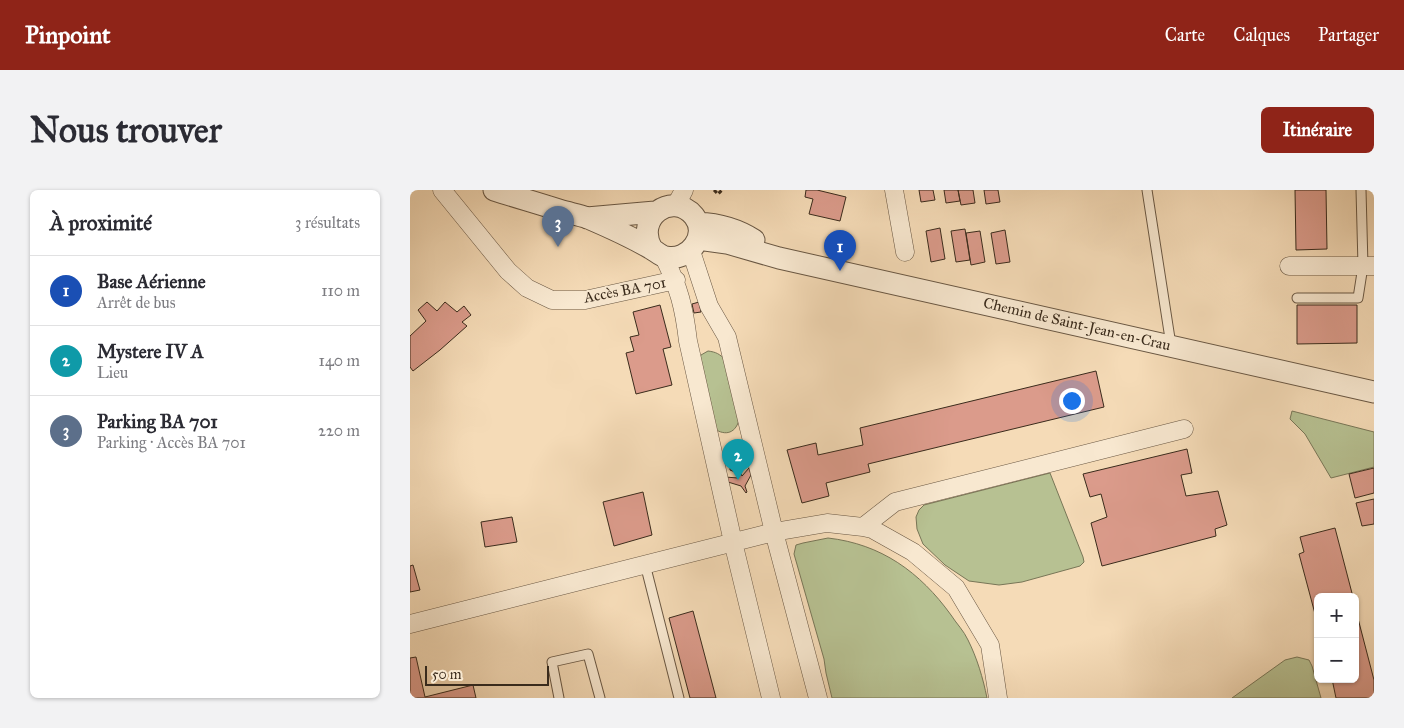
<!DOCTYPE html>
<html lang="fr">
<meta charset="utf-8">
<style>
:root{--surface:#fff;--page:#f2f2f3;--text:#2b2b33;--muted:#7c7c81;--line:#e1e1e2;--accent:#8f2418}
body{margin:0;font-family:"IM FELL Great Primer",serif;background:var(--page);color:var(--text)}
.controls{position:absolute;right:15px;bottom:15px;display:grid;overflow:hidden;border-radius:8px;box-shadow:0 1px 4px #0004}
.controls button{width:45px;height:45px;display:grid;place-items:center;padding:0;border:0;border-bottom:1px solid var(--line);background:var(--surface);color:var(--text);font:25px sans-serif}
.scale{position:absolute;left:15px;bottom:12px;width:124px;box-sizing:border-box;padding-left:5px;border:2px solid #3a2b1c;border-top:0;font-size:14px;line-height:18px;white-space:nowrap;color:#3a2b1c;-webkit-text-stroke:4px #f8e8d0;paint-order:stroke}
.you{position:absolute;left:661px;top:210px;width:18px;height:18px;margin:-12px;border:4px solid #fff;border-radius:50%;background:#1a73e8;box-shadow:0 0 0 8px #1a73e833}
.badge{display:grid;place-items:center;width:32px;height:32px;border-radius:50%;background:var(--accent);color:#fff;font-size:16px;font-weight:700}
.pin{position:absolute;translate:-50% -41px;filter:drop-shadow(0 1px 2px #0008)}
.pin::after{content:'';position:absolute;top:26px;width:18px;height:15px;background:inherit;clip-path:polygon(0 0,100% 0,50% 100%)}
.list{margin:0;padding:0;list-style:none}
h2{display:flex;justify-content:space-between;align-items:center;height:65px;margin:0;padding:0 20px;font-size:21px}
h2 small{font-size:16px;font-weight:400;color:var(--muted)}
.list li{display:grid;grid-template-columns:32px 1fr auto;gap:15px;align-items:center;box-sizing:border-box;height:70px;padding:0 20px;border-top:1px solid var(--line)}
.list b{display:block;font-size:19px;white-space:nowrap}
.list p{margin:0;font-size:16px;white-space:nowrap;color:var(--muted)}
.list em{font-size:16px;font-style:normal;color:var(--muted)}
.map{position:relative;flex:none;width:964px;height:508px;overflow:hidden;border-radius:8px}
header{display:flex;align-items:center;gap:30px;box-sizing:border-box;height:70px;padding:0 25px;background:var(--accent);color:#fff}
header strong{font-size:24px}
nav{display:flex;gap:28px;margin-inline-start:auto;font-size:18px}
.intro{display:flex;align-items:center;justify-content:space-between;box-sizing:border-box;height:120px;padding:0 30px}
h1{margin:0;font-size:35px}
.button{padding:12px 22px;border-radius:8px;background:var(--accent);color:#fff;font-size:18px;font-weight:700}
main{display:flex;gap:30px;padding:0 30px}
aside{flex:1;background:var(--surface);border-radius:8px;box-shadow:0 1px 4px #0004}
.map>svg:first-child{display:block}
</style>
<header>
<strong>Pinpoint</strong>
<nav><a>Carte</a><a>Calques</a><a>Partager</a></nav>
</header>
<div class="intro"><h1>Nous trouver</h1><a class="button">Itinéraire</a></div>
<main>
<aside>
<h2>À proximité<small>3 résultats</small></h2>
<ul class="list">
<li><span class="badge" style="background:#1a4fb4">1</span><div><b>Base Aérienne</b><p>Arrêt de bus</p></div><em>110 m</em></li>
<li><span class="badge" style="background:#0f9aa8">2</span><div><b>Mystere IV A</b><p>Lieu</p></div><em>140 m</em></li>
<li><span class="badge" style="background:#5c6f8a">3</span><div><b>Parking BA 701</b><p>Parking · Accès BA 701</p></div><em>220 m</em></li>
</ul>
</aside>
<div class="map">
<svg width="964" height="508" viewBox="0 0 964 508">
<rect width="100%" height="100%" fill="#f5dbb7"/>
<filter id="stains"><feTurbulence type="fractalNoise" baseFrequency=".004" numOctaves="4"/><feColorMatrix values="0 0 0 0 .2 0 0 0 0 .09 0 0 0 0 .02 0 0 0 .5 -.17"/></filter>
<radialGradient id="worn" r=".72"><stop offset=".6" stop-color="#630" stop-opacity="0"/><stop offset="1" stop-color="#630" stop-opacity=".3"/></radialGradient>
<!-- green -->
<path fill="#b7c192" stroke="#787657" d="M298 161C306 162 310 164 315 170L329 230C325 245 313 246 302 237L288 171 291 165Z
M882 221 964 242V277L921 288 895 244 880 229Z
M640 283 673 367 674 372 670 376 612 392 589 395 559 391 535 375 513 354 507 339 506 327 509 320 514 315Z
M418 348C471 354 510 382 541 425 546 433 554 441 558 450 567 468 573 488 577 508H422L416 483 414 469 384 364 386 355 393 353Z
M887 467 899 470 902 476 911 508H822L875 470Z"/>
<!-- building -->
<path fill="#db9b8b" stroke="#3a2b1c" d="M396 0H407L436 7 430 31 399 24 403 9 395 7Z
M509 0H523L525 10 511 12Z
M534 0H548L550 11 536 13Z
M548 0H563L565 13 551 15Z
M574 0H588L590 12 576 14Z
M885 0H916L917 59 886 60Z
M530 38 535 69 521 72 516 41Z
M555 39 560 70 546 72 541 41Z
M595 40 600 72 586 74 581 43Z
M570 41 575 72 561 75 556 43Z
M17 112 27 121 35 112 47 122 54 116 61 125 52 132 57 136 30 160 3 181 0 177V146L16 131 8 120Z
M289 112 291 122 284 123 282 114Z
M250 115 261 157 253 159 262 195 226 204 216 163 224 161 220 147 229 145 223 122Z
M887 115H947V153L887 154Z
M686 181 694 217 458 274 460 282 416 293 419 306 392 313 377 260 406 253 408 265 453 255 450 238Z
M777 259 782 283 771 285 776 306 808 301 817 335 805 339 806 346 692 376 681 333 697 327 691 304 680 307 673 284Z
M329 274 330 275 329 280 332 286 339 278 341 285 335 296 337 302 336 303 331 296 318 292 315 287 328 288 325 282 320 280V278L326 279Z
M964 278V303L945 308 939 284Z
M233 302 242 345 204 356 193 312Z
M964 309V334L952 336 946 313Z
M102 327 107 352 75 357 71 332Z
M925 338 943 407H908V435L889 364 894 362 890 347Z
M3 375 10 400 0 402V376Z
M945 417 964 490V508H926L922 489H945Z
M283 421 306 508H280L259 428Z
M6 467 15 507 63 495 66 508H0V468Z"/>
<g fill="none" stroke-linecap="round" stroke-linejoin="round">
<!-- service casing -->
<g stroke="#695743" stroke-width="11">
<path id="service" d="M737 0 761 155
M887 108H948L953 76 951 0
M235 374 269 508
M149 508 142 472 178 464 190 508"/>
</g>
<!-- minor casing -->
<g stroke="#695743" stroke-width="19">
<path id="minor" d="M32 0 98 81 117 98 142 110H175L266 90
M484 0 495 62
M266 15 274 0
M281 61 299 116 317 147 364 342 408 508
M254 67C269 98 274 117 278 151L323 352 361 508
M879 76H964
M453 337 462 339 503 362 546 398 580 455 588 508
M0 434 364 342 417 333 453 337 485 312 774 239"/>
</g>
<!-- tertiary casing -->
<g stroke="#695743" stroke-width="23">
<path id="tertiary" d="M84 0C106 7 127 13 149 20 159 23 169 25 178 28 199 37 221 47 240 58 246 61 250 66 256 67 279 72 299 45 284 26 262 0 224 28 242 59
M177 28 245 22
M288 33C308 34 327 39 344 50
M288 49 317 53 369 68 964 202"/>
</g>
<!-- path -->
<path stroke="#3a2b1c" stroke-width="3" stroke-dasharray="4 2.5" stroke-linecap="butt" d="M304 0 308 4 312 0"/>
<!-- service -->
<use href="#service" stroke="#f8e8d0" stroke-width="9"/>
<!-- minor -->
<use href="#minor" stroke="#f8e8d0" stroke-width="18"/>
<!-- tertiary -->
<use href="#tertiary" stroke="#f8e8d0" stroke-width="21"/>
</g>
<g text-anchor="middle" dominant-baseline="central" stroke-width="4" stroke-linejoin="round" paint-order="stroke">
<!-- street labels -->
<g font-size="15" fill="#3a2b1c" stroke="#f8e8d0">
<text transform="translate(215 100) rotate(-11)">Accès BA 701</text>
<text transform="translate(667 134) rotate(13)">Chemin de Saint-Jean-en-Crau</text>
</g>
</g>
<rect width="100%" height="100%" filter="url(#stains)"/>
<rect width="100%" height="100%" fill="url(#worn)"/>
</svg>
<div class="controls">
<button>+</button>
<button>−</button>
</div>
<div class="scale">50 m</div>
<div class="you"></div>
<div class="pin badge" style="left:430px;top:81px;background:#1a4fb4">1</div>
<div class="pin badge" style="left:328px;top:290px;background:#0f9aa8">2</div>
<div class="pin badge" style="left:148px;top:57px;background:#5c6f8a">3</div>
</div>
</main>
